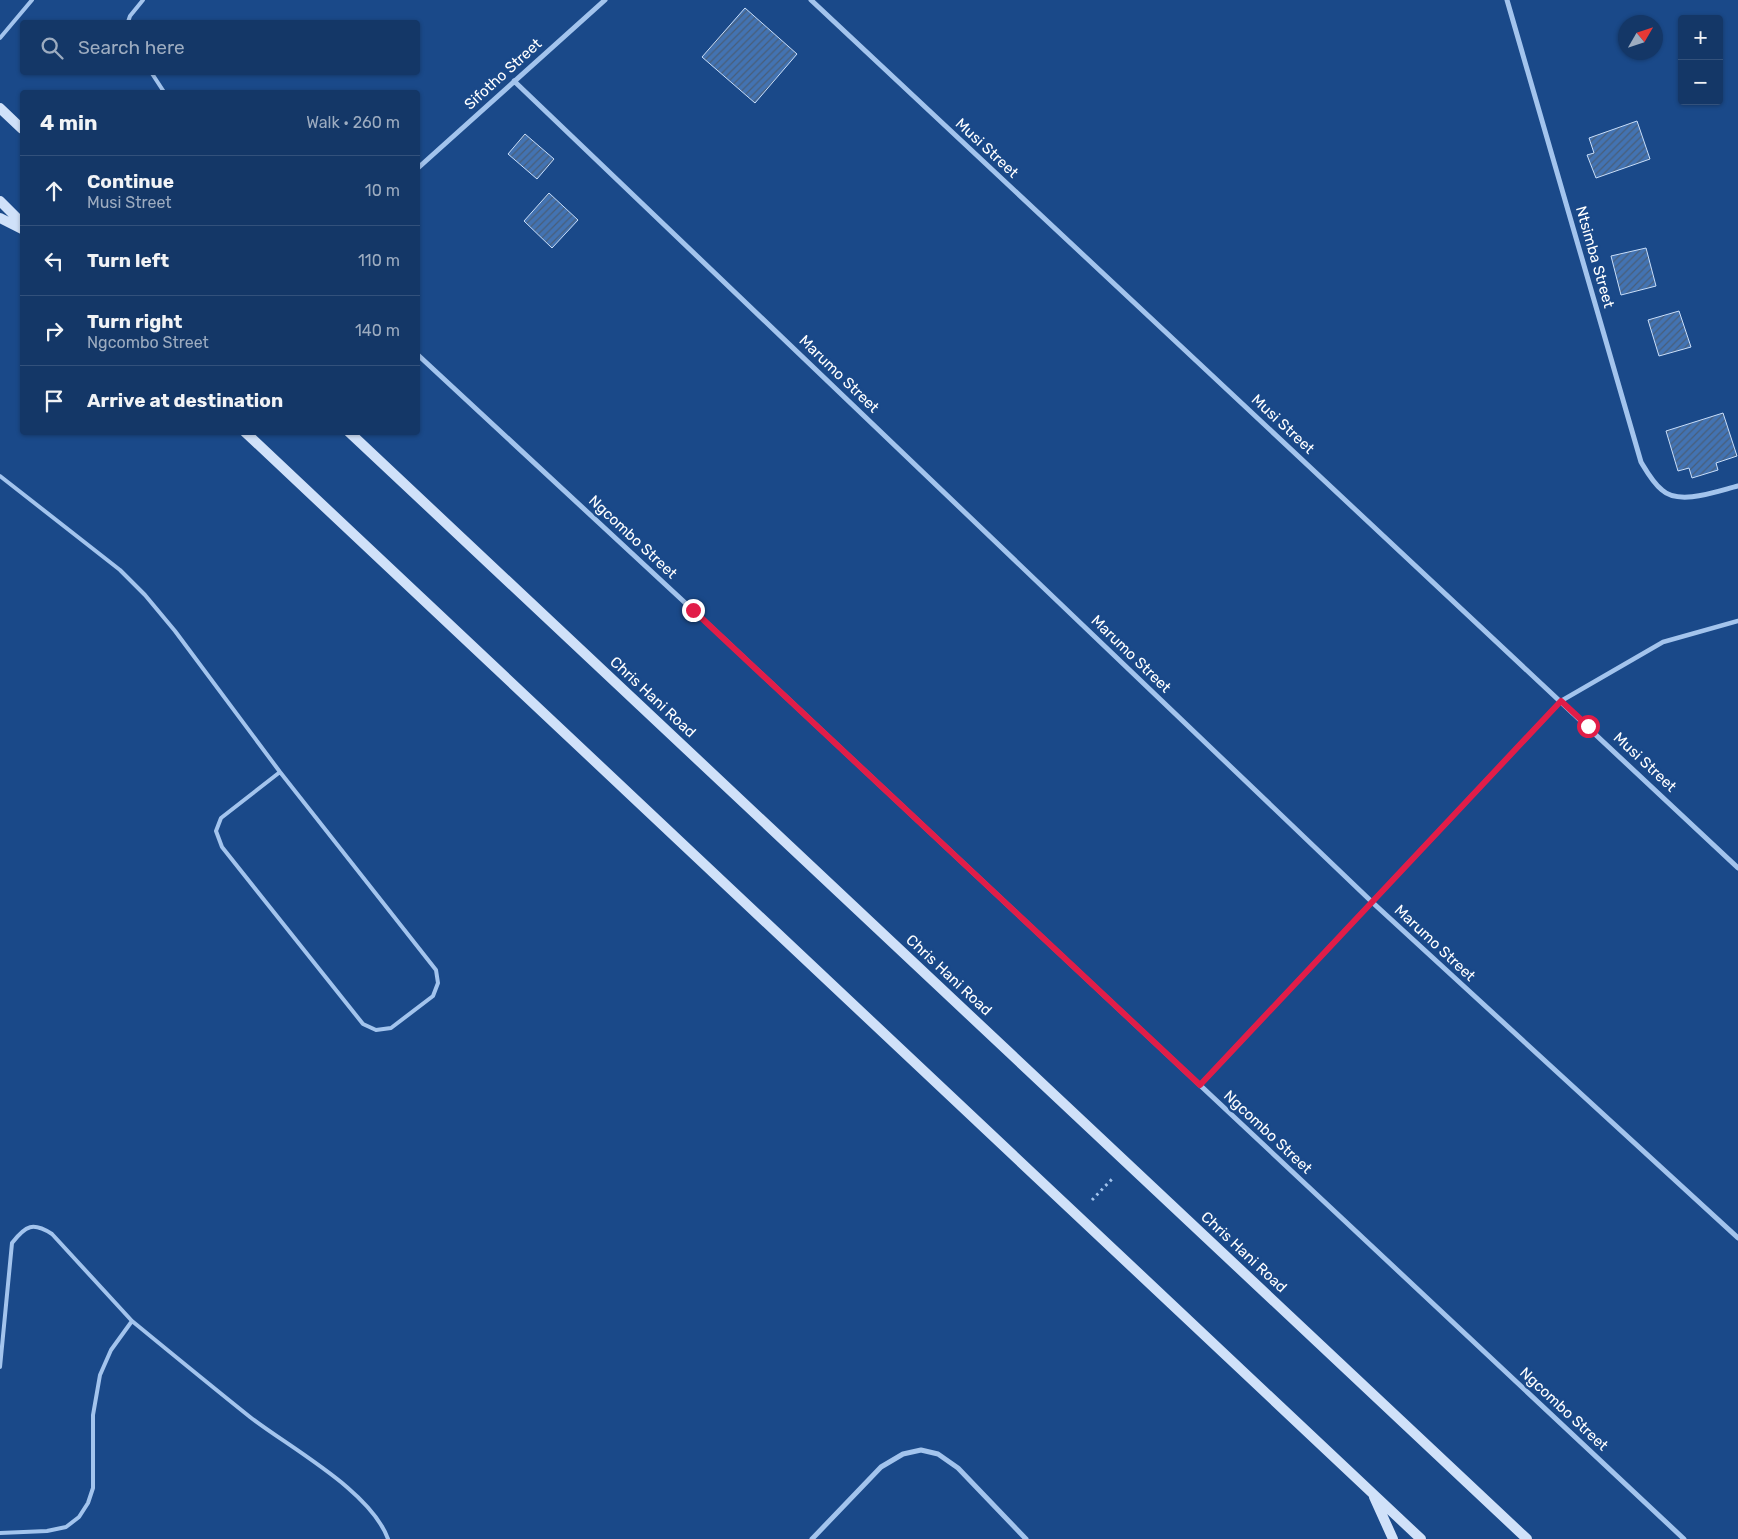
<!DOCTYPE html>
<meta charset="utf-8">
<style>
:root{--surface:#143767;--page:#1d3f6d;--text:#f1f3f6;--muted:#9dacc0;--line:#33517b}
body{margin:0;font-family:Rubik,sans-serif;background:var(--page);color:var(--text)}
.controls{position:absolute;right:15px;top:15px;display:grid;overflow:hidden;border-radius:5px;box-shadow:0 1px 4px #0004}
.controls button{width:45px;height:45px;display:grid;place-items:center;padding:0;border:0;border-bottom:1px solid var(--line);background:var(--surface);color:var(--text);font:25px sans-serif}
.compass{position:absolute;left:1618px;top:15px;width:45px;height:45px;border-radius:50%;background:var(--surface);box-shadow:0 1px 4px #0004;rotate:51deg}
.stop{position:absolute;width:15px;height:15px;margin:-11px;border:4px solid #e11d48;border-radius:50%;background:#fff}
.stop.end{background:#e11d48;border-color:#fff;box-shadow:0 1px 5px #0008}
.list{margin:0;padding:0;list-style:none}
h2{display:flex;justify-content:space-between;align-items:center;height:65px;margin:0;padding:0 20px;font-size:21px}
h2 small{font-size:16px;font-weight:400;color:var(--muted)}
.list li{display:grid;grid-template-columns:32px 1fr auto;gap:15px;align-items:center;box-sizing:border-box;height:70px;padding:0 20px;border-top:1px solid var(--line)}
.list b{display:block;font-size:19px;white-space:nowrap}
.list p{margin:0;font-size:16px;white-space:nowrap;color:var(--muted)}
.list em{font-size:16px;font-style:normal;color:var(--muted)}
.icon{flex:none;width:28px;height:28px;fill:none;stroke:currentColor;stroke-width:2;stroke-linecap:round;stroke-linejoin:round}
.map{position:relative;flex:none;width:1738px;height:1539px;overflow:hidden}
.search{position:absolute;background:var(--surface);box-shadow:0 1px 4px #0004;left:20px;top:20px;width:400px;height:55px;display:flex;align-items:center;gap:12px;box-sizing:border-box;padding:0 18px;border-radius:5px;color:var(--muted);font-size:19px}
.panel{position:absolute;background:var(--surface);box-shadow:0 1px 4px #0004;left:20px;top:90px;width:400px;height:345px;border-radius:5px}
.map>svg:first-child{display:block}
</style>
<div class="map">
<svg width="1738" height="1539" viewBox="0 0 1738 1539">
<defs>
<pattern id="building-hatch" width="6" height="6" patternUnits="userSpaceOnUse" patternTransform="scale(1.25)"><rect width="6" height="6" fill="#4373b2"/><path d="M-1 1l2-2M0 6l6-6M5 7l2-2" fill="none" stroke="#485e7a"/></pattern>
</defs>
<rect width="100%" height="100%" fill="#1a4989"/>
<!-- building -->
<path fill="url(#building-hatch)" stroke="#c9def9" d="M745 8 797 54 755 103 702 57Z
M1637 121 1650 159 1596 178 1587 155 1594 153 1589 138Z
M525 134 554 159 537 179 508 154Z
M549 193 578 220 552 248 524 221Z
M1646 248 1656 286 1621 295 1611 256Z
M1679 311 1691 347 1659 356 1648 320Z
M1723 413 1737 456 1716 463 1718 470 1692 478 1689 468 1678 471 1666 431Z"/>
<g fill="none" stroke-linecap="round" stroke-linejoin="round">
<!-- path -->
<path stroke="#a3c4ed" stroke-width="3" stroke-dasharray="2.5 4" stroke-linecap="butt" d="M1092 1200 1112 1179"/>
<!-- service -->
<path stroke="#a3c4ed" stroke-width="4" d="M128 22 130 16 143 0
M0 38 32 0
M151 72 164 92
M0 476 120 570 145 595 175 631 280 772 436 970 438 983 433 996 391 1028 376 1030 363 1024 222 847 216 831 221 818 280 772
M0 1367 12 1243C26 1225 33 1222 52 1234L132 1321
M0 1533 47 1531 66 1527 79 1517 88 1503 93 1488V1415L100 1375 111 1350 132 1321C171 1353 210 1385 250 1417 290 1448 371 1491 388 1539"/>
<!-- pedestrian -->
<path stroke="#a3c4ed" stroke-width="4.5" d="M1200 1085 1561 701 1663 642 1738 621"/>
<!-- minor -->
<path stroke="#a3c4ed" stroke-width="5" d="M811 0 1738 868
M1507 0 1641 462C1647 472 1653 483 1662 490 1679 506 1718 491 1738 486
M514 81 1372 902 1738 1238
M418 168 605 0
M418 355 722 637 1684 1539
M812 1539 881 1467 903 1454 921 1450 938 1454 958 1468 1026 1539"/>
<!-- secondary -->
<path stroke="#d0e1f9" stroke-width="10" d="M0 108 22 129
M0 201 22 223
M0 218 22 229
M245 432 1421 1539
M349 432 1527 1539
M1374 1497 1393 1539"/>
</g>
<g fill="none" stroke-linecap="round" stroke-linejoin="round">
<!-- route -->
<path stroke="#e11d48" stroke-width="6" d="M693 610 1200 1085 1561 701 1588 726"/>
</g>
<g text-anchor="middle" dominant-baseline="central" stroke-width="5" stroke-linejoin="round" paint-order="stroke">
<!-- street labels -->
<g font-size="15" fill="#fff" stroke="#1a4989">
<text transform="translate(503 74) rotate(-42)">Sifotho Street</text>
<text transform="translate(987 148) rotate(43)">Musi Street</text>
<text transform="translate(1595 257) rotate(74)">Ntsimba Street</text>
<text transform="translate(839 374) rotate(44)">Marumo Street</text>
<text transform="translate(1283 424) rotate(43)">Musi Street</text>
<text transform="translate(633 537) rotate(43)">Ngcombo Street</text>
<text transform="translate(1131 654) rotate(44)">Marumo Street</text>
<text transform="translate(653 697) rotate(43)">Chris Hani Road</text>
<text transform="translate(1645 762) rotate(43)">Musi Street</text>
<text transform="translate(1435 943) rotate(43)">Marumo Street</text>
<text transform="translate(949 975) rotate(43)">Chris Hani Road</text>
<text transform="translate(1268 1132) rotate(43)">Ngcombo Street</text>
<text transform="translate(1244 1252) rotate(43)">Chris Hani Road</text>
<text transform="translate(1564 1409) rotate(43)">Ngcombo Street</text>
</g>
</g>
</svg>
<div class="controls">
<button>+</button>
<button>−</button>
</div>
<svg class="compass" viewBox="-18 -18 36 36"><path d="M0-13l5 13h-10z" fill="#e53935"/><path d="M0 13l5-13h-10z" fill="#9dacc0"/></svg>
<div class="stop" style="left:1588px;top:726px"></div>
<div class="stop end" style="left:693px;top:610px"></div>
<div class="search"><svg class="icon" aria-label="search" viewBox="0 0 24 24"><circle cx="10" cy="10" r="6"/><path d="M15 15l6 6"/></svg>Search here</div>
<section class="panel">
<h2>4 min<small>Walk · 260 m</small></h2>
<ul class="list">
<li><svg class="icon" aria-label="ahead" viewBox="0 0 24 24"><path d="M12 20V5M6 11l6-6 6 6"/></svg><div><b>Continue</b><p>Musi Street</p></div><em>10 m</em></li>
<li><svg class="icon" aria-label="left" viewBox="0 0 24 24"><path d="M17 20v-9H6M10 6l-5 5 5 5"/></svg><div><b>Turn left</b></div><em>110 m</em></li>
<li><svg class="icon" aria-label="right" viewBox="0 0 24 24"><path d="M7 20v-9h11M14 6l5 5-5 5"/></svg><div><b>Turn right</b><p>Ngcombo Street</p></div><em>140 m</em></li>
<li><svg class="icon" aria-label="arrive" viewBox="0 0 24 24"><path d="M6 21V4h12l-3 4 3 4H6"/></svg><div><b>Arrive at destination</b></div></li>
</ul>
</section>
</div>
